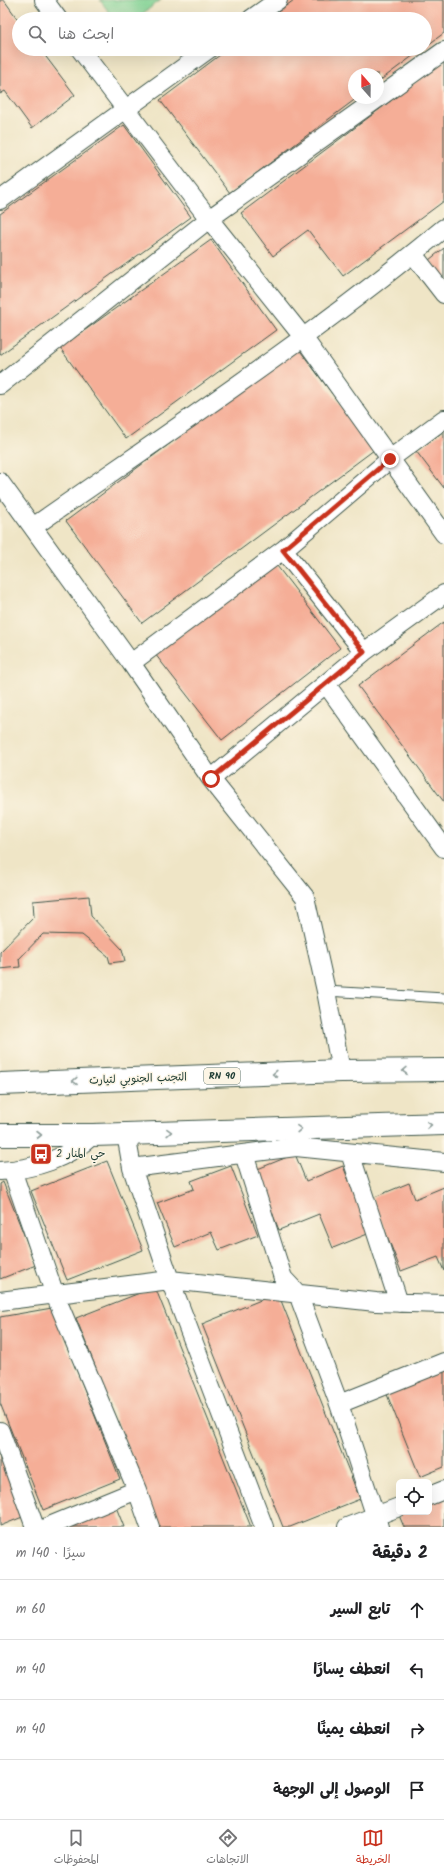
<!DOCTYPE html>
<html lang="ar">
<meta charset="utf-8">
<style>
:root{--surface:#fff;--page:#f6f6f6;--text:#202124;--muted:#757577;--line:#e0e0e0;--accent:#c8321e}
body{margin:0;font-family:Kalam,"Playpen Sans Arabic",sans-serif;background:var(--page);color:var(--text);direction:rtl}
.controls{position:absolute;right:12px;bottom:12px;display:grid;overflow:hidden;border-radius:6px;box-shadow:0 4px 16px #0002}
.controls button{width:36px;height:36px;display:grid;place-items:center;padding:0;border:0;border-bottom:1px solid var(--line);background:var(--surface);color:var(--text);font:20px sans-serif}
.compass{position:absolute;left:348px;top:68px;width:36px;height:36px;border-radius:50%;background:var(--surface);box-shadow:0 4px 16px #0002;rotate:339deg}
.stop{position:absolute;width:12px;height:12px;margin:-9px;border:3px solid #c8321e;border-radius:50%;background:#fff}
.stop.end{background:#c8321e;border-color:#fff;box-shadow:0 1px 4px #0008}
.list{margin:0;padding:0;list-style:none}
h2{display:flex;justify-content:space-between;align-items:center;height:52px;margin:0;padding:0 16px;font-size:17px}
h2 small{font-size:13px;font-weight:400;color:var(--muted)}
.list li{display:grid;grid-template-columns:26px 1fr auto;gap:12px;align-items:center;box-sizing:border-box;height:60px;padding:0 16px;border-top:1px solid var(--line)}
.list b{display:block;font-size:15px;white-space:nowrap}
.list em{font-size:13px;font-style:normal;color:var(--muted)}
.icon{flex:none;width:22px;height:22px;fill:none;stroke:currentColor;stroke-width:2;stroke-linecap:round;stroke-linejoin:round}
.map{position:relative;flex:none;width:444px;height:1527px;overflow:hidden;direction:ltr}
.search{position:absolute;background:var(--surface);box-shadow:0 4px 16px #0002;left:12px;right:12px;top:12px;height:44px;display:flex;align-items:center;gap:10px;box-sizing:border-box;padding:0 14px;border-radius:22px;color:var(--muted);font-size:15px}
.sheet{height:292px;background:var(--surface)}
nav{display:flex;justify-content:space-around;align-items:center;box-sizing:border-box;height:56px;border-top:1px solid var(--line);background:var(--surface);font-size:11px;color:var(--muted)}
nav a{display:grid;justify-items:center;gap:2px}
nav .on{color:var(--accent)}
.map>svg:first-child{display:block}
</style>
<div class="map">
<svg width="444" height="1527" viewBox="0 0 444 1527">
<rect width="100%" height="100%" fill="#fcf5e5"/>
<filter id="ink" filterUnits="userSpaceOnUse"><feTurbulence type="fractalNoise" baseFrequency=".025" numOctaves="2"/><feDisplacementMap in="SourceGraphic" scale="8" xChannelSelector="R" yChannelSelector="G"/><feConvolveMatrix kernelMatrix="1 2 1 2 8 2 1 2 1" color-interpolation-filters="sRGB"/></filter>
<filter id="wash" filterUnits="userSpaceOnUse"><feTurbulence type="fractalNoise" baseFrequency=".012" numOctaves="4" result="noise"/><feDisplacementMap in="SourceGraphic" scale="16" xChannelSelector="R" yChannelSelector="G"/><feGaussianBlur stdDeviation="0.9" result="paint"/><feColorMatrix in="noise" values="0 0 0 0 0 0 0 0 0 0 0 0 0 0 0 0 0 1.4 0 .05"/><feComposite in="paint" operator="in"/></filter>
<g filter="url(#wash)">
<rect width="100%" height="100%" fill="#efe5c6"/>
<!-- green -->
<path fill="#81d394" stroke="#508864" d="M100 0H161L135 19H114Z"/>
<g id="blocks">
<!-- building -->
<path fill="#f5ae97" d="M0 0H4L19 21V49H40L75 95 32 128 5 91 0 94Z
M294 0H444V33L425 47V19H268Z
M228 49H422L378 82V74H354V98H357L230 193 160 100Z
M444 61V201L343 276 308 230 273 256 241 213Z
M124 125 191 217 0 355V214Z
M211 240 276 330 126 439 60 348Z
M444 248V280L429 260Z
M298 348 374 450 142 623 66 521Z
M444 431V488L416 451Z
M274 562 340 648 222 740 155 654Z
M444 622V802L358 686Z
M89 896 91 916 122 949 125 961 110 963 108 956 82 935 43 934 19 959 20 967 0 969V952L34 917 33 901Z
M295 1154 306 1181 343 1166 370 1233 333 1248 319 1214 279 1230 255 1170Z
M107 1161 143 1250 67 1280 31 1191Z
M231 1166 258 1235 219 1250 211 1232 175 1247 157 1203 194 1189 191 1181Z
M3 1182 36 1265 0 1279V1184Z
M409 1183 415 1199 444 1187V1271L438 1257 401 1271 372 1198Z
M155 1287 251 1527H159L76 1318Z
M278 1293 360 1499 290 1527H283L202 1324Z
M52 1308 120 1479 43 1510 0 1403V1317Z
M444 1369V1467L420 1477 386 1392Z
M0 1455 25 1516 0 1526Z
M444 1495V1527H404L398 1513 429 1512V1501Z
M114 1502 124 1527H51Z"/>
</g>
</g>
<g filter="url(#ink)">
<use href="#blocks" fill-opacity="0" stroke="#3e564a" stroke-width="1"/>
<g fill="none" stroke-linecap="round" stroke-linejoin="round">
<!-- lane casing -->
<g stroke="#3e564a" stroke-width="11">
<path id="lane" d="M326 991 444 998"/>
</g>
<!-- street casing -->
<g stroke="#3e564a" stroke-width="20">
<path id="street" d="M44 0 58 19
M251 19 278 0
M80 49 209 219 303 337 444 534
M0 200 209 49
M413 254 444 294
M0 385 209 219 444 51
M0 482 131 663 211 779 305 897 326 991 341 1071
M33 527C172 430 314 336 444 228
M283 550 364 652
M131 663 283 550 390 459 444 419
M326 684 444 848
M211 779 364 652 444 594
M126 1134 132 1168 170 1280 264 1527
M350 1153 399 1303
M244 1154 283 1278 298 1294 339 1404 379 1527
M132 1168 296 1147 444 1162
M12 1170 55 1295 137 1490 150 1527
M0 1171C36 1169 66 1159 93 1135
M0 1301 170 1280 376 1302 444 1304
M339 1404 444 1362
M0 1431 35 1527
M429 1496 444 1490
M47 1527 137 1490
M347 1527 399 1507"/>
</g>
<!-- highway casing -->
<g stroke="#3e564a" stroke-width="24">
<path id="highway" d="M0 1084 341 1071 444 1070
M0 1135H93L444 1124"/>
</g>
<!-- lane -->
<use href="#lane" stroke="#fff" stroke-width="9"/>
<!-- street -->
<use href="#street" stroke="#fff" stroke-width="18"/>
<!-- highway -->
<use href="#highway" stroke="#fff" stroke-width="22"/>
</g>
<!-- one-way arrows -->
<defs><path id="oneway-chevron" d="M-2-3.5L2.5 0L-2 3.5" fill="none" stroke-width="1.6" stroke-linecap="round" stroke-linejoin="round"/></defs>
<g stroke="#8f9e9a">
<use href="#oneway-chevron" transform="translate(405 1071) rotate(179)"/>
<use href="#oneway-chevron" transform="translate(275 1074) rotate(178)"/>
<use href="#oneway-chevron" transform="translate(75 1081) rotate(178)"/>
<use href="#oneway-chevron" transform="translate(429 1125) rotate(-2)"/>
<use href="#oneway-chevron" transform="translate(299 1129) rotate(-2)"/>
<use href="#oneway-chevron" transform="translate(169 1132) rotate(-2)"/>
<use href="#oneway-chevron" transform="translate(39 1135)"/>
</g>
</g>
<g fill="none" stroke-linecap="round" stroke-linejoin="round" filter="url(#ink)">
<!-- route -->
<path stroke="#c8321e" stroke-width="5" d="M211 779 364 652 283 550 390 459"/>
</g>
<!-- icons -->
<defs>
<g id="bus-square" transform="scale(1.15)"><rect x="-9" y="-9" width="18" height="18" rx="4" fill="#c8321e" stroke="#fcf5e5"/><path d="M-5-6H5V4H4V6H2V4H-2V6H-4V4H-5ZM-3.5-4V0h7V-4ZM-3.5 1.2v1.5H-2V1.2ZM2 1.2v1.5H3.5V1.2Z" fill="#fff"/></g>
</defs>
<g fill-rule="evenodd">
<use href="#bus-square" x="41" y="1154"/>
</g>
<g text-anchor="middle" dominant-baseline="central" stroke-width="3" stroke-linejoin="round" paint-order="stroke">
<!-- shield labels -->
<rect fill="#fcf5e5" stroke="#617469" stroke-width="1" x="204" y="1068" width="36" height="16" rx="3"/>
<g font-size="10" font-weight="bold" fill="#1f3d34">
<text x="222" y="1076">RN 90</text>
</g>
<!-- street labels -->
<g font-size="11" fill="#1f3d34" stroke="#fcf5e5">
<text transform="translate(138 1079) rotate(-2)">التجنب الجنوبي لتيارت</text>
</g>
<!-- poi labels -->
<g font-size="11" fill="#1f3d34" stroke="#fcf5e5" text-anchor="start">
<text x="56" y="1154">حي المنار 2</text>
</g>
</g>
</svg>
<div class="controls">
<button><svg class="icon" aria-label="locate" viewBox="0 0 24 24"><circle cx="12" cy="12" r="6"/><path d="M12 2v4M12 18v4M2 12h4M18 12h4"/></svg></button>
</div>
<svg class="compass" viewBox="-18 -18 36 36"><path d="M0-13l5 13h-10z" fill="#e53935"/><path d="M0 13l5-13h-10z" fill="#757577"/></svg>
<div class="stop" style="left:211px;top:779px"></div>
<div class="stop end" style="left:390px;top:459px"></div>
<div class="search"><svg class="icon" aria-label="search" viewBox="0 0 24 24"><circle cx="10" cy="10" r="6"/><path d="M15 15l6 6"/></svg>ابحث هنا</div>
</div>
<section class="sheet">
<h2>2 دقيقة<small>سيرًا · 140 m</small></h2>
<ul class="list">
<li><svg class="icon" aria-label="ahead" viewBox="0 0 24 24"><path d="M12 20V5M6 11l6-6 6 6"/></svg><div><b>تابع السير</b></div><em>60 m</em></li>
<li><svg class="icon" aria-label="left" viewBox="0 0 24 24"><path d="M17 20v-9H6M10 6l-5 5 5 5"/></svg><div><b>انعطف يسارًا</b></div><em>40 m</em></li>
<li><svg class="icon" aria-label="right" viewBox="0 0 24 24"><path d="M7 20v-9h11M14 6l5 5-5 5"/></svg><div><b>انعطف يمينًا</b></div><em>40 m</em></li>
<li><svg class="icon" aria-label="arrive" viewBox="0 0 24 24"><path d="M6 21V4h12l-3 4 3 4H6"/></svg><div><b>الوصول إلى الوجهة</b></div></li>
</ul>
</section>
<nav>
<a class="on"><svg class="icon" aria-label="map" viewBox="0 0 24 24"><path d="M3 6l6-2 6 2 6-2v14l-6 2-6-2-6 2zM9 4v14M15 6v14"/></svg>الخريطة</a>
<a><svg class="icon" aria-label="directions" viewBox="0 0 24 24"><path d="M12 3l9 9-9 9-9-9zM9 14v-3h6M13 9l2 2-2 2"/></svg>الاتجاهات</a>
<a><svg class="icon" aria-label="saved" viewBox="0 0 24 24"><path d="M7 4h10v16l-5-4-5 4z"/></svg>المحفوظات</a>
</nav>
